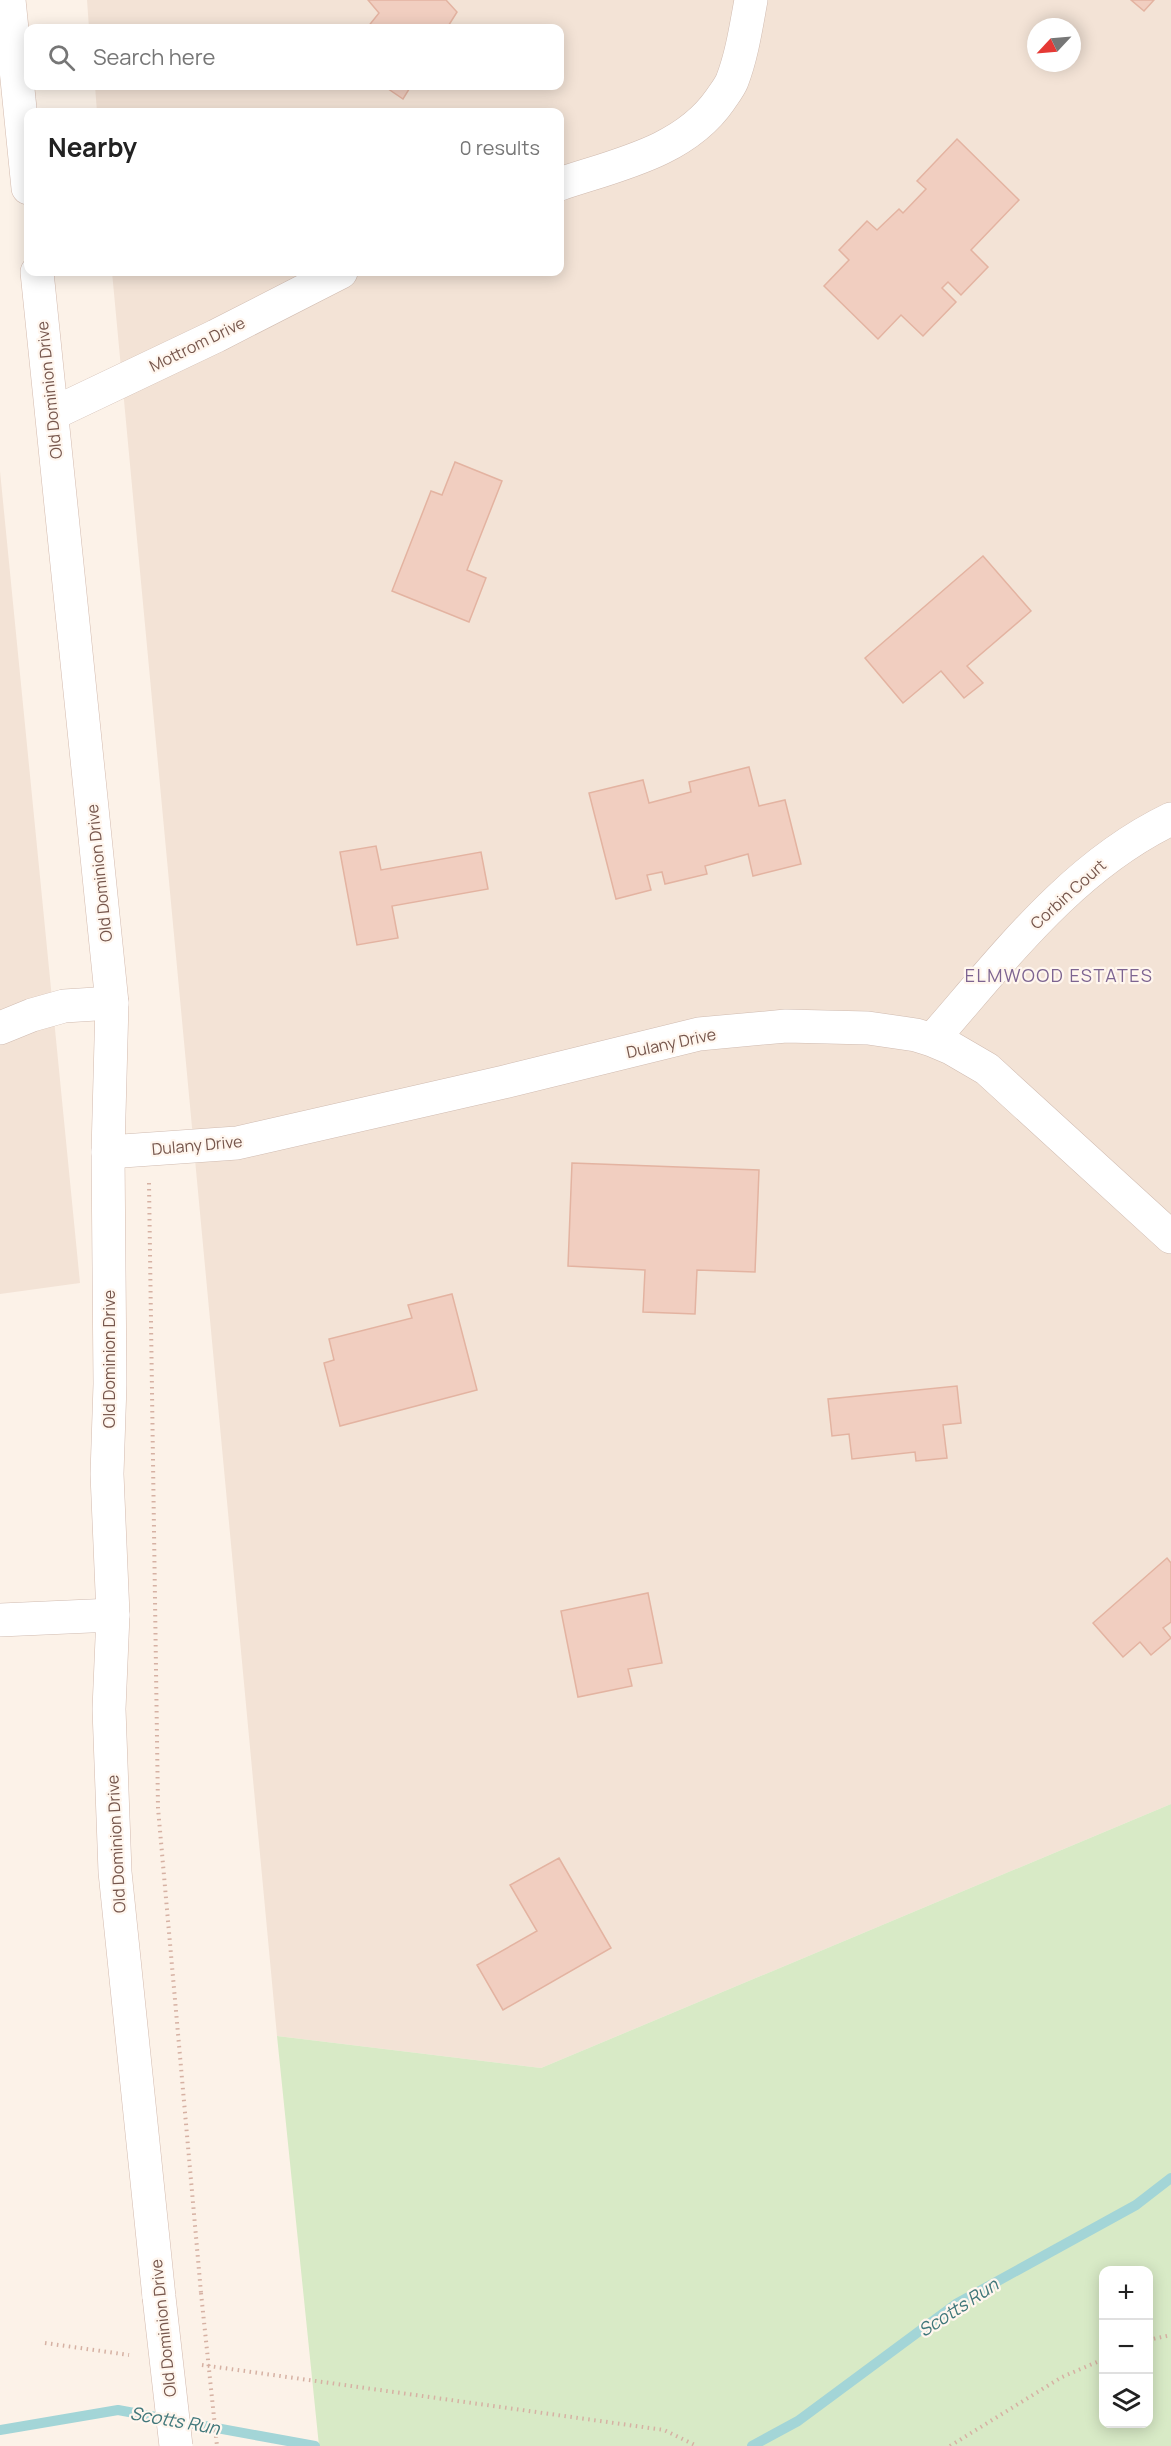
<!DOCTYPE html>
<meta charset="utf-8">
<style>
:root{--surface:#fff;--page:#f2f2f2;--text:#222;--muted:#767676;--line:#e0e0e0}
body{margin:0;font-family:Manrope,sans-serif;background:var(--page);color:var(--text)}
.controls{position:absolute;right:18px;bottom:18px;display:grid;overflow:hidden;border-radius:12px;box-shadow:0 3px 15px #0003}
.controls button{width:54px;height:54px;display:grid;place-items:center;padding:0;border:0;border-bottom:2px solid var(--line);background:var(--surface);color:var(--text);font:30px sans-serif}
.compass{position:absolute;left:1027px;top:18px;width:54px;height:54px;border-radius:50%;background:var(--surface);box-shadow:0 3px 15px #0003;rotate:244deg}
.list{margin:0;padding:0;list-style:none}
h2{display:flex;justify-content:space-between;align-items:center;height:78px;margin:0;padding:0 24px;font-size:26px}
h2 small{font-size:20px;font-weight:400;color:var(--muted)}
.icon{flex:none;width:33px;height:33px;fill:none;stroke:currentColor;stroke-width:2;stroke-linecap:round;stroke-linejoin:round}
.map{position:relative;flex:none;width:1171px;height:2446px;overflow:hidden}
.search{position:absolute;background:var(--surface);box-shadow:0 3px 15px #0003;left:24px;top:24px;width:540px;height:66px;display:flex;align-items:center;gap:15px;box-sizing:border-box;padding:0 21px;border-radius:12px;color:var(--muted);font-size:22px}
.panel{position:absolute;background:var(--surface);box-shadow:0 3px 15px #0003;left:24px;top:108px;width:540px;height:168px;border-radius:12px}
.map>svg:first-child{display:block}
</style>
<div class="map">
<svg width="1171" height="2446" viewBox="0 0 1171 2446">
<rect width="100%" height="100%" fill="#fcf2e8"/>
<!-- residential -->
<path fill="#f3e3d6" fill-rule="evenodd" d="M87 0H1171V1804L541 2068 277 2036 112 272H560V112H97L95 86H560V28H89ZM1036 27H1072V63H1036Z
M0 471 80 1283 0 1294Z"/>
<!-- green -->
<path fill="#d8eac6" fill-rule="evenodd" d="M1171 1804V2446H319L277 2036 541 2068ZM1104 2270H1148V2424H1104Z"/>
<g fill="none" stroke-linecap="round" stroke-linejoin="round">
<!-- stream -->
<path stroke="#a3d5d7" stroke-width="10" d="M0 2430 118 2410 315 2446
M752 2446 798 2421 956 2304 1136 2205 1171 2178"/>
</g>
<!-- building -->
<path fill="#f1cec0" stroke="#e3b3a1" stroke-width="1.5" d="M368 0H446L457 12 447 28H367L379 13Z
M1131 0H1154L1144 11Z
M384 86H411L403 99Z
M957 139 1019 200 971 250 988 267 961 295 948 282 942 288 956 302 923 336 901 315 878 339 824 286 849 260 839 250 867 221 877 230 899 209 903 213 926 189 917 181Z
M455 462 502 481 467 570 486 578 469 622 392 591 431 491 442 495Z
M983 556 1031 611 967 666 983 683 964 698 941 671 903 703 865 658Z
M749 767 759 806 785 800 801 864 753 876 748 854 705 866 707 874 665 884 662 872 647 875 651 890 616 899 589 793 643 780 649 803 691 792 689 782Z
M376 846 381 870 481 852 488 889 392 906 398 938 357 945 340 852Z
M572 1163 759 1170 755 1272 697 1270 695 1314 643 1312 645 1270 568 1266Z
M452 1294 477 1390 340 1426 324 1363 334 1360 329 1339 412 1318 408 1305Z
M957 1386 961 1423 943 1425 947 1458 916 1461 915 1452 852 1459 849 1434 832 1436 828 1399Z
M1167 1558 1171 1563V1622L1163 1628 1171 1638 1151 1655 1140 1642 1123 1657 1093 1623Z
M648 1593 662 1663 628 1669 632 1686 578 1697 561 1611Z
M559 1858 611 1948 503 2010 477 1965 537 1931 510 1885Z"/>
<g fill="none" stroke-linecap="round" stroke-linejoin="round">
<!-- minor casing -->
<g stroke="#d0bbb0" stroke-width="34">
<path id="minor" d="M560 184C616 165 684 152 720 100 724 94 729 88 732 81 742 55 746 27 751 0
M52 414 216 336 341 272
M0 1028 32 1015 64 1006 112 1003
M932 1040C1003 959 1071 867 1171 819
M108 1152 237 1143 504 1082 699 1034 786 1026 868 1028 916 1035 932 1040 951 1048 987 1069 1171 1237
M0 1620 113 1615"/>
</g>
<!-- secondary casing -->
<g stroke="#d3baae" stroke-width="34">
<path id="secondary" d="M9 0 28 188
M37 272 112 1003 108 1152 110 1384 107 1474 113 1615 109 1709 115 1872 159 2297"/>
</g>
<!-- path -->
<path stroke="#d6b1a3" stroke-width="4" stroke-dasharray="1.5 4.5" stroke-linecap="butt" d="M149 1183 158 1808 201 2293
M1148 2340 1171 2335
M45 2343 129 2355
M202 2365 664 2430 697 2446
M950 2446 1062 2377 1104 2359"/>
<!-- minor -->
<use href="#minor" stroke="#fff" stroke-width="33"/>
<!-- secondary -->
<use href="#secondary" stroke="#fff" stroke-width="33"/>
<!-- secondary-bridge casing -->
<g stroke="#d3baae" stroke-width="34" stroke-linecap="butt">
<path id="secondary-bridge" d="M159 2297 176 2446"/>
</g>
<!-- path-bridge -->
<path stroke="#d6b1a3" stroke-width="4" stroke-dasharray="1.5 4.5" stroke-linecap="butt" d="M201 2293 217 2446"/>
<!-- secondary-bridge -->
<use href="#secondary-bridge" stroke="#fff" stroke-width="33"/>
</g>
<g text-anchor="middle" dominant-baseline="central" stroke-width="4.5" stroke-linejoin="round" paint-order="stroke">
<!-- street labels -->
<g font-size="16" fill="#76564c" stroke="#fff6ee">
<text transform="translate(197 344) rotate(-26)">Mottrom Drive</text>
<text transform="translate(49 390) rotate(-96)">Old Dominion Drive</text>
<text transform="translate(99 873) rotate(-96)">Old Dominion Drive</text>
<text transform="translate(1068 894) rotate(-42)">Corbin Court</text>
<text transform="translate(671 1043) rotate(-12)">Dulany Drive</text>
<text transform="translate(197 1145) rotate(-5)">Dulany Drive</text>
<text transform="translate(109 1359) rotate(-90)">Old Dominion Drive</text>
<text transform="translate(116 1844) rotate(-93)">Old Dominion Drive</text>
<text transform="translate(163 2328) rotate(-96)">Old Dominion Drive</text>
</g>
<!-- neighbourhood labels -->
<g font-size="18" letter-spacing="1.5" fill="#7d6491" stroke="#fff6ee">
<text x="1059" y="975">ELMWOOD ESTATES</text>
</g>
<!-- water labels -->
<g font-size="18" font-style="italic" fill="#40777a" stroke="#fff6ee">
<text transform="translate(958 2307) rotate(-33)">Scotts Run</text>
<text transform="translate(175 2420) rotate(10)">Scotts Run</text>
</g>
</g>
</svg>
<div class="controls">
<button>+</button>
<button>−</button>
<button><svg class="icon" aria-label="layers" viewBox="0 0 24 24"><path d="M12 4l9 5-9 5-9-5zM3 14l9 5 9-5"/></svg></button>
</div>
<svg class="compass" viewBox="-18 -18 36 36"><path d="M0-13l5 13h-10z" fill="#e53935"/><path d="M0 13l5-13h-10z" fill="#767676"/></svg>
<div class="search"><svg class="icon" aria-label="search" viewBox="0 0 24 24"><circle cx="10" cy="10" r="6"/><path d="M15 15l6 6"/></svg>Search here</div>
<section class="panel">
<h2>Nearby<small>0 results</small></h2>
<ul class="list">
</ul>
</section>
</div>
